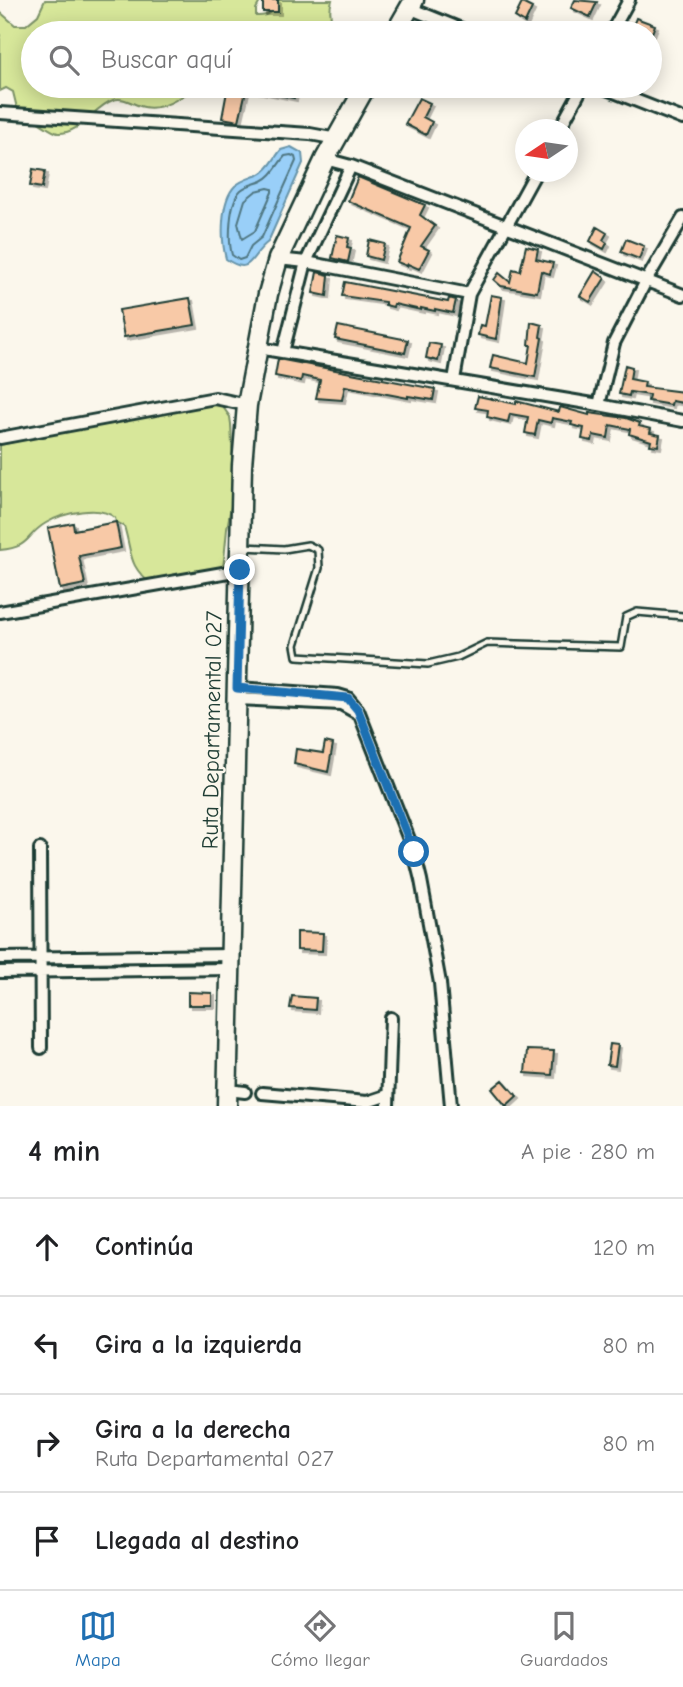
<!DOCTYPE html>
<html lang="es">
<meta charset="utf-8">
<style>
:root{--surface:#fff;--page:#f6f6f6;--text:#202124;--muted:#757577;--line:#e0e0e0;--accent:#1f6fb2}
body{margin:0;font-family:"Comic Neue",sans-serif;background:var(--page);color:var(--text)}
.compass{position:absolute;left:515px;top:119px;width:63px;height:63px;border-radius:50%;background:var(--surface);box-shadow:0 4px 18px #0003;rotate:257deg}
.stop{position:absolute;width:21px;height:21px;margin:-16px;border:5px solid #1f6fb2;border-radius:50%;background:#fff}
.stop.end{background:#1f6fb2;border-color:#fff;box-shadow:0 2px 7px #0008}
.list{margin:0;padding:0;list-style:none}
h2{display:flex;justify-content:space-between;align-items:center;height:91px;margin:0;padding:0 28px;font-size:30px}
h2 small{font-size:23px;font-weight:400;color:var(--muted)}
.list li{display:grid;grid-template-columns:46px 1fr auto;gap:21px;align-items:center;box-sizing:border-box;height:98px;padding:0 28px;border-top:2px solid var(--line)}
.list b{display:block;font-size:26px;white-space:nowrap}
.list p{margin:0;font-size:23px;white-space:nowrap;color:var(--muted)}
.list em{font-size:23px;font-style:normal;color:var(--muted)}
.icon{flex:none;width:38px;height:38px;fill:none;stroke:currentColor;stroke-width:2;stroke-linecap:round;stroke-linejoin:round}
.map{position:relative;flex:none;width:683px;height:1106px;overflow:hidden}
.search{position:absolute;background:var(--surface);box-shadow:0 4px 18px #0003;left:21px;right:21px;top:21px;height:77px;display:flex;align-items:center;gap:18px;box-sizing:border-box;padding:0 24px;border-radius:38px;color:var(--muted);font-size:26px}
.sheet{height:483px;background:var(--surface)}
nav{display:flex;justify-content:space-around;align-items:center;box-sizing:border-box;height:98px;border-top:2px solid var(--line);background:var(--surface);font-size:19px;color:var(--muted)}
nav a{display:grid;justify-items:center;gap:4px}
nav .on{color:var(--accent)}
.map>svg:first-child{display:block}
</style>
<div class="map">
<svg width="683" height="1106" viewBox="0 0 683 1106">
<defs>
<filter id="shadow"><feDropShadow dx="3" dy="3" stdDeviation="0" flood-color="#0004"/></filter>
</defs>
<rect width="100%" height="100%" fill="#fbf7ec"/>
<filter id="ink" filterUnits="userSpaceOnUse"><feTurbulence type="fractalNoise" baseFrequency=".0143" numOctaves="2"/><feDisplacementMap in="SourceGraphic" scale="14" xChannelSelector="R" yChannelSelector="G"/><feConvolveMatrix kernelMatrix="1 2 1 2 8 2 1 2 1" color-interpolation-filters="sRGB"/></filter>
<g filter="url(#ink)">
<!-- green -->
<path fill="#d7e79a" stroke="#7b9267" stroke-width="2" d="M45 0H261L256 9V16C269 17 272 11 277 0H332C328 13 331 24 340 33H33V86H198C183 96 163 111 144 107 133 105 124 96 113 100 93 107 81 134 58 133 51 132 26 113 17 108L13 92 6 88 0 91V12L15 25H26L38 15Z
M295 86H328V95L300 96 294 89Z
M196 402 220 403 230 417 231 424 234 489 227 529 223 570 153 586C127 564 133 556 124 526L116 522 115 518C100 504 63 513 46 523 25 535 32 547 0 550V445L87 426 112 424Z"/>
<!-- water -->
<path fill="#99cff8" stroke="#6895aa" stroke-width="2" d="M291 147 302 153 303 163 268 242C249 256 252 277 226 259 221 240 220 201 235 186 243 179 251 178 260 174 270 169 274 158 281 150Z"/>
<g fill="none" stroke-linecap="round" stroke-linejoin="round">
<!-- shore -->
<path stroke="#507782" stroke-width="2" d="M291 155 295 157 296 161 262 237 251 246 245 258 239 260 232 255C228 240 229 201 241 190 247 185 255 184 262 181 273 176 277 165 285 156Z
M268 188 272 189V192L255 231 242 239 238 223 245 200 256 191Z"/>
</g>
<!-- building -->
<path fill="#f8c9a7" stroke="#1f3d34" stroke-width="2" filter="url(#shadow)" d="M263 0H278V12H263Z
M575 0 597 2 590 17 571 8Z
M522 3 532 8 525 23 515 17Z
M636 18 655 25 652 33 631 31Z
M228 86H247L239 121 222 118Z
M250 86H297L294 98 250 89Z
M419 98 430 103 423 117 432 122 426 135 405 124Z
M33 169 45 171 42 188 30 186Z
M358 177 425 205 420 215 435 226 421 246 429 250 419 269 408 264 407 266 397 262 411 228 348 201Z
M597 227 607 233 603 240 607 243 604 249 590 241Z
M337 235 349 238 347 247 351 248 348 262 332 258Z
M626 239 644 246 639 259 621 252Z
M369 240 385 244 381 260 366 256Z
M526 246 538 249 536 259 553 263 550 274 541 271 537 292 501 286 494 280 499 273 510 282 513 269 520 271Z
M595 271 605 278 590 302 580 296Z
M317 272 329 275 327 296 313 293Z
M345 282 448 302 449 298 456 300 453 313 435 309V311L421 308V310L394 304 393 307 385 305V302L342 296Z
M491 295 502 297 496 339 478 335 480 325 485 326Z
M190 298 195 325 124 337 119 310Z
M531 322 542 325 540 337 542 338 535 377 490 368 493 355 528 363 531 345H529Z
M338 326 408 340 405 353 335 339Z
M429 343 441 345 438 361 426 358Z
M278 359 435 389 433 400 408 396V398L345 386 342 400 316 398 320 380 302 376 301 381 275 376Z
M625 365 632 367 630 379 645 382 644 387 683 392V403L672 401 671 405 648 401 649 395 630 392 629 396 619 394Z
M478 396 516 404V401L559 412 560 407 589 415V413L626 418 640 423 639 426 651 429 650 433 660 435 658 446 650 445 651 441 629 434 630 429 610 425 608 438 593 435 592 441 582 439 584 428 571 425 572 422 552 418 551 423 538 420 535 435 525 433 528 417 510 414 508 422 487 417 488 410 475 408Z
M116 522 121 548 79 556 85 584 60 589 48 528 73 523 74 530Z
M325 742 333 744 328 772 294 764 296 749 323 753Z
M297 932 323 933 322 951 297 950Z
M188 992 212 993V1005H188Z
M292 996 316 998 315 1010 290 1008Z
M610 1044 618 1045 615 1066 607 1065Z
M527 1050 554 1051 552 1075 525 1073Z
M503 1080 517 1096 506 1106 492 1089Z"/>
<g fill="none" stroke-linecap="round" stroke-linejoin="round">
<!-- lane casing -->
<g stroke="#1f3d34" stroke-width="10">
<path id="lane" d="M244 547 284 549 308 545 318 550 319 568 295 645 297 656 428 664 458 657 487 643 621 647 626 617 637 612 683 616"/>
</g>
<!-- street casing -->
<g stroke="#1f3d34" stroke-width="16">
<path id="street" d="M409 8 471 33
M611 33 629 0
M599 86 683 119
M0 113 310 134 337 139
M559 130 583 86
M325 159 351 166 683 295
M278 259 306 262 469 294 536 172
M258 348 599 405 683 421
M283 352 306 262 351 166
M454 380 469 294
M599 405 614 343 646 281 683 218
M0 438 215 398 247 405
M0 612 240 570
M237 688 338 695 348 698 358 710 414 852 421 880 440 983 451 1106
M237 699 341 704 357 713
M40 849 41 1048
M0 958 231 955
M0 972 231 969
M228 1090 245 1092
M262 1093 367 1102 388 1095
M388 1106 391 1018"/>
</g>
<!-- primary casing -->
<g stroke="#1f3d34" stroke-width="23">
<path id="primary" d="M395 33 414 0
M227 1106 242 465 247 405 268 294 278 259 325 159 366 86"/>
</g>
<!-- lane -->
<use href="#lane" stroke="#fbf7ec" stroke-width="5"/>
<!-- street -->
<use href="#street" stroke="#fbf7ec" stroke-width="10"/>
<!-- primary -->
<use href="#primary" stroke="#fbf7ec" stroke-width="18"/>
</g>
</g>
<g fill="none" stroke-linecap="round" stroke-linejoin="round" filter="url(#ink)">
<!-- route -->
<path stroke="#1f6fb2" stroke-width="9" d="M240 570 237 688 348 698 358 710 414 852"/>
</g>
<g text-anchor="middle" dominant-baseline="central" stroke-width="5" stroke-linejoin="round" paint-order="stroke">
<!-- street labels -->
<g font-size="23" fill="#1f3d34" stroke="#fbf7ec">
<text transform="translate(212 730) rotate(-89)">Ruta Departamental 027</text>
</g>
</g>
</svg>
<svg class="compass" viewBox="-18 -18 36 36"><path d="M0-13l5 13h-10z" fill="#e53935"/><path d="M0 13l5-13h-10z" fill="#757577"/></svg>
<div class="stop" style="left:414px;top:852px"></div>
<div class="stop end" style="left:240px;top:570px"></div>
<div class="search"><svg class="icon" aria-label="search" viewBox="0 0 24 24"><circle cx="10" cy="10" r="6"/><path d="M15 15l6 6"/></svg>Buscar aquí</div>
</div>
<section class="sheet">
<h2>4 min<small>A pie · 280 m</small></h2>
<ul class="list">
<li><svg class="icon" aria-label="ahead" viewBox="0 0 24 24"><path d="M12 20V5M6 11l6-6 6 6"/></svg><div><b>Continúa</b></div><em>120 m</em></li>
<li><svg class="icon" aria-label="left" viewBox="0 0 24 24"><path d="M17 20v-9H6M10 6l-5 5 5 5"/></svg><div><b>Gira a la izquierda</b></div><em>80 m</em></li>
<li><svg class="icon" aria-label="right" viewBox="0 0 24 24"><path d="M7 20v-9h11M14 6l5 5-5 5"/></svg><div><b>Gira a la derecha</b><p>Ruta Departamental 027</p></div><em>80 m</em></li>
<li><svg class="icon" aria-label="arrive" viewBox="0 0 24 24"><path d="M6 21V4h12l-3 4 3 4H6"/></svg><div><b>Llegada al destino</b></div></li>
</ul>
</section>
<nav>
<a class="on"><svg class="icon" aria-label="map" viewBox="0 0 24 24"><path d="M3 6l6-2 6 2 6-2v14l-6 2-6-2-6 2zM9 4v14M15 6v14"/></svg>Mapa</a>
<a><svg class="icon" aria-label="directions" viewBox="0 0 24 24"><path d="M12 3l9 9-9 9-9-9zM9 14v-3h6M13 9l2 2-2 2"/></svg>Cómo llegar</a>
<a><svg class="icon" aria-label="saved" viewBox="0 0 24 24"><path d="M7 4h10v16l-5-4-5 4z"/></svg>Guardados</a>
</nav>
